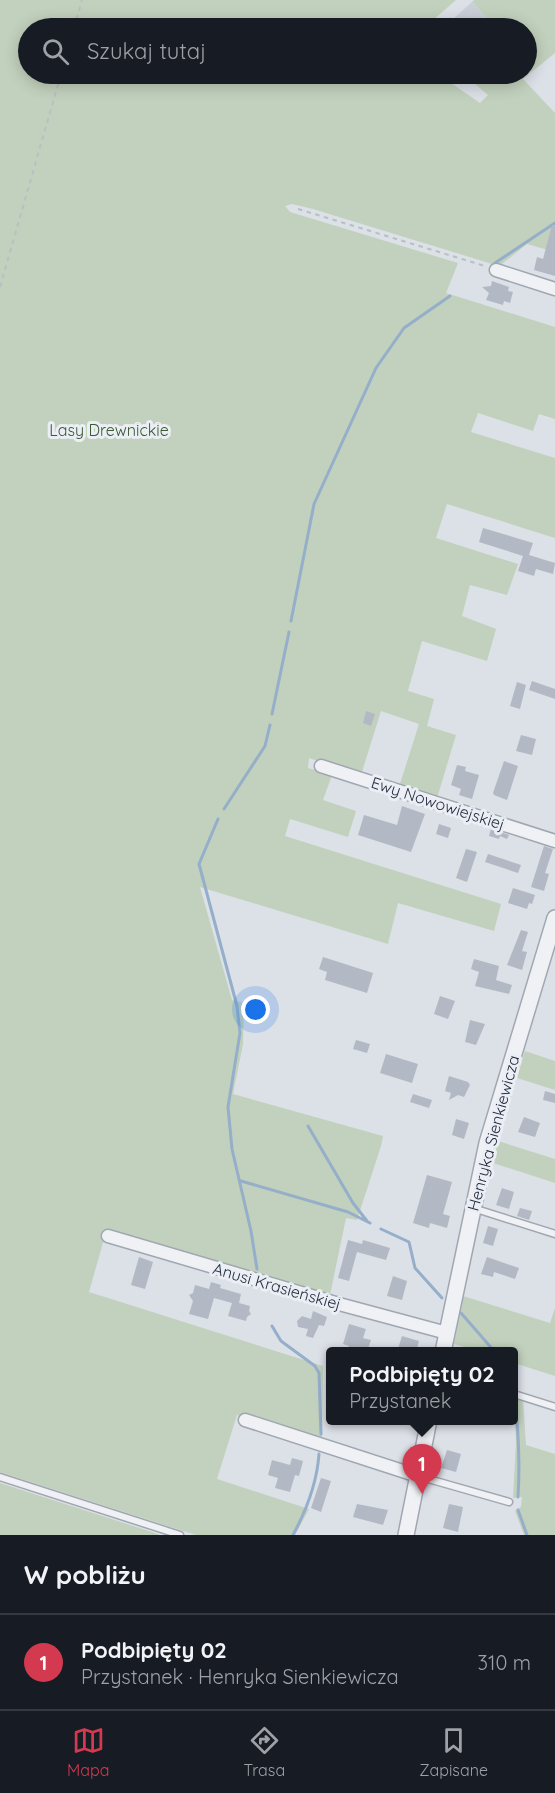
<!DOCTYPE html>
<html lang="pl">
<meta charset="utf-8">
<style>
:root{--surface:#171b24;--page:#242831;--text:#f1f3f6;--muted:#9ea1a6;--line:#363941;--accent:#d33a4f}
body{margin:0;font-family:Quicksand,sans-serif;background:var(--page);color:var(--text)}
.you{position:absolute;left:256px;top:1010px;width:21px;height:21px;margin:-15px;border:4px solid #fff;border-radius:50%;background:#1a73e8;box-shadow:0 0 0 9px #1a73e833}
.badge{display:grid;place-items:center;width:39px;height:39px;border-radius:50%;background:var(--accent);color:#fff;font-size:20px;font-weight:700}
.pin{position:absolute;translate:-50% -50px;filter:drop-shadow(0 2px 3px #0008)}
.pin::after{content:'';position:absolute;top:32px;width:21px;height:18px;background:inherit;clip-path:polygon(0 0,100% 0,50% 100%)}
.popup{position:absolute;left:326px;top:1347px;width:192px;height:78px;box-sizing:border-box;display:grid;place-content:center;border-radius:6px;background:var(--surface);filter:drop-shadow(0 2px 4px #0005);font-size:20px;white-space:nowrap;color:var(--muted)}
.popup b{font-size:22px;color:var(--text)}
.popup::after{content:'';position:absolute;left:50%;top:100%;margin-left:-12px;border:12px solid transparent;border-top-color:var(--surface)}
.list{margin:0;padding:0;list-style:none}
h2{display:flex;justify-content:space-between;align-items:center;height:78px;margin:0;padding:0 24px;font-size:26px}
h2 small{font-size:20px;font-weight:400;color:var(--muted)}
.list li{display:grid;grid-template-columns:39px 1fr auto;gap:18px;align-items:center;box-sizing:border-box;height:96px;padding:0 24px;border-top:2px solid var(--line)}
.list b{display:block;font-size:22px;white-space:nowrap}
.list p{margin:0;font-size:20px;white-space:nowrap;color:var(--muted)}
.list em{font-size:20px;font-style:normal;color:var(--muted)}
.icon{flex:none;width:33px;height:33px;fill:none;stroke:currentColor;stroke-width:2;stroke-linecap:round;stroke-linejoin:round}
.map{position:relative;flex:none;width:555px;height:1535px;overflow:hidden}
.search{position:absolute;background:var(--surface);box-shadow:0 3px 15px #0003;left:18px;right:18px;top:18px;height:66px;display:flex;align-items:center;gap:15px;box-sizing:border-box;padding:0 21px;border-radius:33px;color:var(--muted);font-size:22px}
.sheet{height:174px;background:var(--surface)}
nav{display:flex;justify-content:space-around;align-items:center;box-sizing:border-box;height:84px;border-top:2px solid var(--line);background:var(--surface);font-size:16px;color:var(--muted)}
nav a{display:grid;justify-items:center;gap:3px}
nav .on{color:var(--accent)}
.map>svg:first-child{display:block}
</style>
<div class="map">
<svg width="555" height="1535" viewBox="0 0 555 1535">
<rect width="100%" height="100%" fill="#dce0e7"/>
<!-- built -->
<path fill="#cacfd9" d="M472 2 497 28H443Z"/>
<!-- green -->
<path fill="#c2d1bd" d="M0 0H456L424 28H28V74H438L480 103 488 95 468 78 473 74H526V28H497L472 2 474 0H555V53L523 79 555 113V252L527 244 497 268 489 263 313 209 292 204 285 206 290 212 458 263 446 293 555 327V419L539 414 533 431 478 413 471 432 555 458V538L447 504 436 538 518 564 507 595 470 585 462 616 496 629 487 661 422 641 408 691 434 699 427 726 456 735 437 798 399 787 419 724 381 711 361 775 309 758 308 768 332 775 323 800 356 811 348 837 290 819 285 836 501 904 494 931 398 903 388 944 200 887 232 1000 244 1003 243 1044 233 1094 383 1136 381 1146 357 1220 346 1218 330 1295 106 1232 89 1292 323 1366 322 1441 237 1415 217 1479 309 1509 295 1535H196L0 1472Z
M525 1051 555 1061V1090L517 1078Z
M498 1141 555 1159V1183L493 1163Z
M463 1296 550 1323 555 1308V1376L514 1363V1352L478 1351 454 1344Z
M514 1398 523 1400 526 1445 555 1454V1535H524L515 1511 521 1507 522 1497 513 1498 516 1442Z
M0 1483 152 1532 160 1535H0Z"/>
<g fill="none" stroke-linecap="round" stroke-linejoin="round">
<!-- stream -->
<path stroke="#95aec9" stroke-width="3" d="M495 263 555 223
M291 621 314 504 376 368 404 328 450 296
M272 714 289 632
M224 809 265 746 270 725
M218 819 199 864 237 1006 240 1033 228 1107 232 1149 251 1231 257 1269
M308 1126 353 1203 367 1221
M241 1181 348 1212 370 1223
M381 1229 409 1242 415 1268 442 1298
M461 1313 495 1352
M272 1326 281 1341 315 1366 319 1373 321 1434
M514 1375V1388
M514 1397C519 1431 520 1463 518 1497
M518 1510 527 1535
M293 1535C307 1509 317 1483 319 1454"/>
</g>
<!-- building -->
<path fill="#b3b9c4" d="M552 225 555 226V276L534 270 537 257 543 259Z
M492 281 509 287 508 291 513 292 510 303 504 301 503 305 486 300 489 293 482 287 491 286Z
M483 528 533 543 529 555 555 563 553 574 536 569 534 576 518 571 523 556 479 542Z
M532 681 555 689V699L529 690Z
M517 682 526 685 520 709 510 706Z
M366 711 375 714 371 726 363 723Z
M521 735 536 739 532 755 516 751Z
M504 761 518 766 507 800 494 795 493 793Z
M457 765 466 767 465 771 479 775 472 799 459 795 461 789 451 785Z
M402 806 425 814 411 852 358 835 364 815 397 825Z
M439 824 451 828 448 838 436 834Z
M491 829 509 835 507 839 500 836 499 839 489 836Z
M544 846 553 849 545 873 549 874 544 891 531 887Z
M466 849 477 852 467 882 456 878Z
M488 854 521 865 518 873 485 862Z
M513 888 535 895 532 904 529 903 527 909 508 903Z
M521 930 528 932 522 951 527 952 522 970 507 965Z
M323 957 373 973 367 993 325 980 327 972 319 969Z
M474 959 499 966 496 980 512 985 509 994 475 986 479 972 471 969Z
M440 996 455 1001 448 1019 434 1014Z
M470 1020 485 1024 476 1045 465 1042Z
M356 1040 370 1044 367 1053 353 1049Z
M386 1054 418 1064 412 1083 380 1073Z
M449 1076 468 1082 470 1085 464 1097 458 1095 449 1100 451 1093 445 1091Z
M545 1091 555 1094V1103L543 1100Z
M413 1094 432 1100 429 1108 410 1102Z
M524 1117 540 1123 535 1137 518 1132Z
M456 1119 469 1123 464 1139 452 1135Z
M427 1175 452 1182 443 1214 450 1216 447 1228 430 1223 429 1228 413 1223Z
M502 1188 514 1192 509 1209 496 1205Z
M520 1208 532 1211 529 1220 517 1216Z
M488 1226 498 1229 493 1246 483 1243Z
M348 1240 362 1244 363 1240 390 1248 386 1260 357 1252 349 1281 338 1278Z
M139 1257 153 1262 145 1289 131 1285Z
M487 1257 519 1268 515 1279 494 1272 493 1277 481 1274Z
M393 1276 407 1281 402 1300 387 1296Z
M211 1282 221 1285 220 1288 241 1294 239 1303 250 1306 249 1311 251 1314 247 1317 246 1321 228 1316 232 1303 214 1298 208 1319 189 1314 193 1301 189 1295 193 1293 195 1285 209 1289Z
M313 1311 327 1317 324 1326 319 1325 313 1338 306 1336 308 1329 298 1327 297 1321 302 1316 311 1319Z
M349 1324 366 1329 363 1338 371 1340 367 1352H347L349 1346 343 1344Z
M402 1336 419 1341 416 1352H397Z
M447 1450 461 1454 456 1472 441 1468Z
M292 1458 303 1461 299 1476 295 1475 290 1492 275 1488 278 1478 268 1475 272 1460 290 1465Z
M321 1478 331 1481 321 1512 311 1508Z
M357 1504 388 1510 383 1525 353 1517Z
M449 1504 463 1507 458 1532 443 1528Z"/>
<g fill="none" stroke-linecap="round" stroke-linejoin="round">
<!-- service casing -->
<g stroke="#a1a7b1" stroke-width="9">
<path id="service" d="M473 1208 555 1234
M514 1394 555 1407
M418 1476 509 1502
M0 1477 180 1535"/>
</g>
<!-- minor casing -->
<g stroke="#a1a7b1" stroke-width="15">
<path id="minor" d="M496 270 555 289
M321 766 555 841
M108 1236 339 1304 447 1333
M245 1420 418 1476"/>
</g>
<!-- tertiary casing -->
<g stroke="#a1a7b1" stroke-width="18">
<path id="tertiary" d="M443 1352 487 1143 555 918
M406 1535 429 1420"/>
</g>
<!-- path -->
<path stroke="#babec5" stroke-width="2" stroke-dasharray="4.5 4.5" stroke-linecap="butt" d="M74 28 82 0
M298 209 485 266
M0 287 61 74"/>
<!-- service -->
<use href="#service" stroke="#eff1f5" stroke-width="6"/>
<!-- minor -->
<use href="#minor" stroke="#eff1f5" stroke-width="12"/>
<!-- tertiary -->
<use href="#tertiary" stroke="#eff1f5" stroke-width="15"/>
</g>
<g text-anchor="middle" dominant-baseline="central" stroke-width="6" stroke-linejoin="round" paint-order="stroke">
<!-- park labels -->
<g font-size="16" fill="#395a32" stroke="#ebeff5">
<text x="109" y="430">Lasy Drewnickie</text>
</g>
<!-- street labels -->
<g font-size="16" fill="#252e3e" stroke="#ebeff5">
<text transform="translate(438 803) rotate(18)">Ewy Nowowiejskiej</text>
<text transform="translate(493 1133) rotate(-75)">Henryka Sienkiewicza</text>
<text transform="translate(277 1286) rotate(16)">Anusi Krasieńskiej</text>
</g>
</g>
</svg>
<div class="you"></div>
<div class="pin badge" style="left:422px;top:1494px">1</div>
<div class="popup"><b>Podbipięty 02</b>Przystanek</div>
<div class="search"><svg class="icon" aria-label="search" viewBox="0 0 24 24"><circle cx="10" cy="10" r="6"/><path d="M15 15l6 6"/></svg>Szukaj tutaj</div>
</div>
<section class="sheet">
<h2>W pobliżu<small></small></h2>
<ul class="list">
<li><span class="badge">1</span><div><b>Podbipięty 02</b><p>Przystanek · Henryka Sienkiewicza</p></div><em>310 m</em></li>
</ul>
</section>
<nav>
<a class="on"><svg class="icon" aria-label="map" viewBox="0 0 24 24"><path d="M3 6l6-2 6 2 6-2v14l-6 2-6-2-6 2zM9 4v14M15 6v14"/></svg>Mapa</a>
<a><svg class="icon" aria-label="directions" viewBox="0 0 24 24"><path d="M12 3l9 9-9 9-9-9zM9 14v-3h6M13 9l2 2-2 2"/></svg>Trasa</a>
<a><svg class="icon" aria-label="saved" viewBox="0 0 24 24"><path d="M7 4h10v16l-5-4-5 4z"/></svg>Zapisane</a>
</nav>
